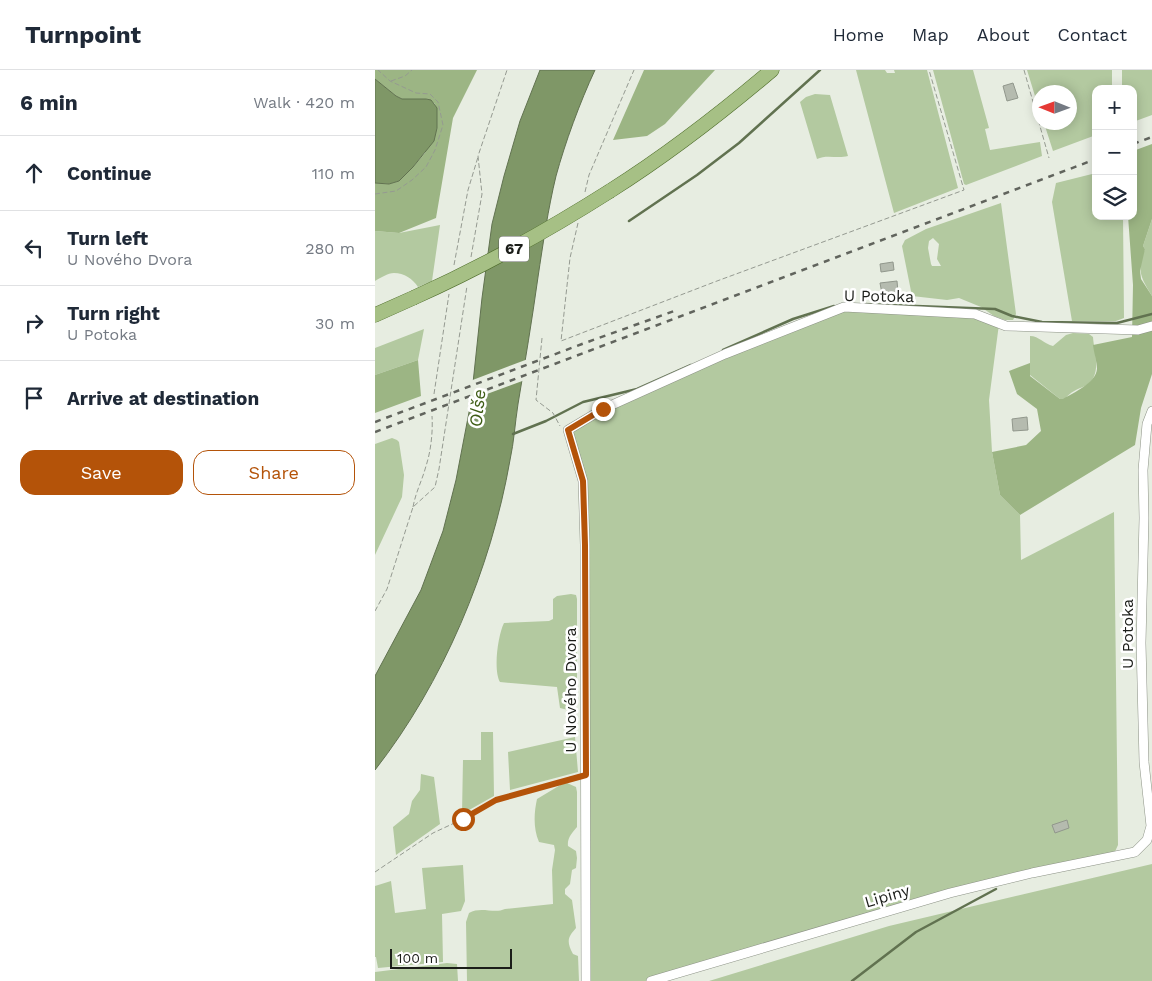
<!DOCTYPE html>
<meta charset="utf-8">
<style>
:root{--surface:#fff;--page:#f2f2f3;--text:#1f2937;--muted:#747a83;--line:#e0e1e3;--accent:#b45309}
body{margin:0;font-family:"Work Sans",sans-serif;background:var(--page);color:var(--text)}
.controls{position:absolute;right:15px;top:15px;display:grid;overflow:hidden;border-radius:10px;box-shadow:0 2px 12px #0003}
.controls button{width:45px;height:45px;display:grid;place-items:center;padding:0;border:0;border-bottom:1px solid var(--line);background:var(--surface);color:var(--text);font:25px sans-serif}
.compass{position:absolute;left:657px;top:15px;width:45px;height:45px;border-radius:50%;background:var(--surface);box-shadow:0 2px 12px #0003;rotate:271deg}
.scale{position:absolute;left:15px;bottom:12px;width:122px;box-sizing:border-box;padding-left:5px;border:2px solid #1b1d19;border-top:0;font-size:14px;line-height:18px;white-space:nowrap;color:#1b1d19;-webkit-text-stroke:4px #fff;paint-order:stroke}
.stop{position:absolute;width:15px;height:15px;margin:-11px;border:4px solid #b45309;border-radius:50%;background:#fff}
.stop.end{background:#b45309;border-color:#fff;box-shadow:0 1px 5px #0008}
.list{margin:0;padding:0;list-style:none}
h2{display:flex;justify-content:space-between;align-items:center;height:65px;margin:0;padding:0 20px;font-size:21px}
h2 small{font-size:16px;font-weight:400;color:var(--muted)}
.list li{display:grid;grid-template-columns:32px 1fr auto;gap:15px;align-items:center;box-sizing:border-box;height:75px;padding:0 20px;border-top:1px solid var(--line)}
.list b{display:block;font-size:19px;white-space:nowrap}
.list p{margin:0;font-size:16px;white-space:nowrap;color:var(--muted)}
.list em{font-size:16px;font-style:normal;color:var(--muted)}
.actions{display:flex;gap:10px;padding:15px 20px}
.actions a{flex:1;padding:11px 0;border:1px solid var(--accent);border-radius:15px;text-align:center;font-size:18px;color:var(--accent)}
.actions .main{background:var(--accent);color:#fff}
.icon{flex:none;width:28px;height:28px;fill:none;stroke:currentColor;stroke-width:2;stroke-linecap:round;stroke-linejoin:round}
.map{position:relative;flex:none;width:777px;height:911px;overflow:hidden}
header{display:flex;align-items:center;gap:30px;box-sizing:border-box;height:70px;padding:0 25px;background:var(--surface);border-bottom:1px solid var(--line)}
header strong{font-size:24px}
nav{display:flex;gap:28px;margin-inline-start:auto;font-size:18px}
main{display:flex}
aside{flex:1;background:var(--surface)}
.map>svg:first-child{display:block}
</style>
<header>
<strong>Turnpoint</strong>
<nav><a>Home</a><a>Map</a><a>About</a><a>Contact</a></nav>
</header>
<main>
<aside>
<h2>6 min<small>Walk · 420 m</small></h2>
<ul class="list">
<li><svg class="icon" aria-label="ahead" viewBox="0 0 24 24"><path d="M12 20V5M6 11l6-6 6 6"/></svg><div><b>Continue</b></div><em>110 m</em></li>
<li><svg class="icon" aria-label="left" viewBox="0 0 24 24"><path d="M17 20v-9H6M10 6l-5 5 5 5"/></svg><div><b>Turn left</b><p>U Nového Dvora</p></div><em>280 m</em></li>
<li><svg class="icon" aria-label="right" viewBox="0 0 24 24"><path d="M7 20v-9h11M14 6l5 5-5 5"/></svg><div><b>Turn right</b><p>U Potoka</p></div><em>30 m</em></li>
<li><svg class="icon" aria-label="arrive" viewBox="0 0 24 24"><path d="M6 21V4h12l-3 4 3 4H6"/></svg><div><b>Arrive at destination</b></div></li>
</ul>
<div class="actions"><a class="main">Save</a><a>Share</a></div>
</aside>
<div class="map">
<svg width="777" height="911" viewBox="0 0 777 911">
<rect width="100%" height="100%" fill="#e7ede1"/>
<!-- green -->
<path fill="#b3c9a0" fill-rule="evenodd" d="M481 0H510L512 3H520L519 0H552L583 118 519 143Z
M558 0H598L614 58 610 59 615 80 665 72 667 86 591 115 589 114Z
M652 0H737V19H721V65L678 81 669 53 694 52V22H664V39Z
M747 0H777V45L758 52V19H747Z
M440 24 455 25 473 86C462 89 452 84 442 89L425 32 431 27Z
M721 103V146H748L749 248 741 251H697L677 132 681 113Z
M626 133 641 244 638 250H630L619 246 606 237 584 228 572 230 537 226 527 176 530 170 551 159ZM558 168 564 174 562 189 566 196H557L556 194 553 178 554 171Z
M777 149V226C766 208 761 200 770 179L768 176Z
M65 155 57 211 43 217C38 209 29 203 19 203 13 203 5 208 0 211V161L24 163Z
M469 237 600 244 624 254 614 330 617 382 625 425 645 445 646 490 739 442 743 775 738 786 657 803 276 911H211L208 411 193 360 228 339Z
M49 259 43 290 0 305V278Z
M698 263 714 264 718 267C719 283 728 306 710 316 703 319 695 322 690 329H685L655 305V266C664 266 669 274 678 276L691 265Z
M17 368 22 370 24 372 29 405 27 427 0 485V374Z
M196 524 201 525 202 529V613L200 634 198 639 193 640 185 638 182 617 125 612C118 600 123 565 129 553L174 551 178 549V529L182 526Z
M106 662H118L119 726 87 744 88 690H106Z
M200 667 203 702 135 720 133 682Z
M46 704 59 707 65 754 21 785 18 757 34 744 37 731 45 720Z
M192 713 201 717 202 722V757C197 763 192 768 193 776L201 781 202 788 201 798 197 800 195 814 190 819V824L197 830 201 858C193 867 191 871 198 884L203 886 204 911H92L91 852 94 843C106 836 119 844 130 839L178 834 177 800 180 780 179 775 164 772C158 758 159 743 162 729L187 714Z
M777 794V911H334L514 856Z
M88 795 90 831 86 841 67 844 68 892 3 898 1 887H0V816L16 811 20 843 51 839 47 798Z
M72 893 82 894 83 911H0V902Z"/>
<!-- forest -->
<path fill="#9cb584" d="M0 0H102L78 48 61 148 24 163 0 161V113L14 114 24 111 38 97 50 83 62 58 60 34 52 29H27L21 26 0 9Z
M269 0H340L290 54 272 66 238 70Z
M777 74V149L768 176 770 179 765 201 766 209 777 226V304L766 338 760 375 645 445 625 425 617 382 651 375 666 361 662 339 642 324 634 301 655 293V306L685 329H688C698 323 721 313 722 299 722 292 719 283 718 275L757 267 758 215 753 146H758V81Z
M43 290 46 326 0 343V305Z"/>
<!-- water -->
<path fill="#7f9767" stroke="#617250" d="M165 0H220C205 32 190 73 181 106 173 139 168 174 163 207 157 250 150 292 143 334 140 353 139 372 135 390 116 499 68 613 0 700V606L46 520 68 461 81 410 96 332 107 228 117 154 129 106 145 51Z
M0 9 21 26 27 29H51L56 30 62 38V58L59 71 38 97 24 111 14 114 0 113Z"/>
<!-- pier -->
<path fill="#e7ede1" d="M153 289 150 310 93 331 95 311Z"/>
<g fill="none" stroke-linecap="round" stroke-linejoin="round">
<!-- stream -->
<path stroke="#617250" stroke-width="2.5" d="M254 151 322 105 364 73 445 0
M489 234 620 239 637 246 667 252 742 253 777 244
M348 280 418 249 459 236
M138 364 171 351 208 332 262 319 316 295
M477 911 541 862 621 819"/>
</g>
<!-- building -->
<path fill="#b5bbaf" stroke="#91978c" d="M638 13 643 28 632 31 628 16Z
M518 192 519 200 506 202 505 194Z
M522 211 523 222 507 224 505 213Z
M652 347 653 360 638 361 637 349Z
M692 750 694 758 680 763 677 755Z"/>
<g fill="none" stroke-linecap="round" stroke-linejoin="round">
<!-- minor casing -->
<g stroke="#8c9286" stroke-width="10">
<path id="minor" d="M211 911 210 475 208 411 193 360 228 339 350 284 469 237 600 244 631 256 763 260 777 256
M276 911 575 823 657 803 760 782 772 770 776 756 769 692 766 573 769 448 768 400 772 354 777 341"/>
</g>
<!-- primary casing -->
<g stroke="#4e6c2a" stroke-width="15">
<path id="primary" d="M235 121C292 85 345 44 397 0
M0 245 38 228"/>
</g>
<!-- path -->
<path stroke="#959a91" stroke-width="1" stroke-dasharray="5 2.5" stroke-linecap="butt" d="M649 0 674 88
M16 11 30 6 37 0
M210 122 214 105 259 0
M0 124 21 121 37 110 51 97 60 80 68 55 63 32 55 24 41 23 15 11 3 0
M203 153 195 188 186 271 342 211 589 120 554 0
M96 187 107 124 103 86 132 0
M79 195 93 120 103 87
M167 268 161 330 178 343 185 356
M59 324 74 224
M38 437C41 421 47 411 51 396 56 381 58 361 57 346
M0 541 12 519 38 437 60 417 64 399 92 216
M0 802 58 763 88 749 121 729 201 707"/>
<!-- minor -->
<use href="#minor" stroke="#fff" stroke-width="9"/>
<!-- primary -->
<use href="#primary" stroke="#a6c085" stroke-width="14"/>
<!-- rail -->
<path stroke="#61645d" stroke-width="2.5" stroke-dasharray="6 6" stroke-linecap="butt" d="M758 74 777 67
M0 352 207 274 302 240
M0 362 721 89"/>
<!-- primary-bridge casing -->
<g stroke="#4e6c2a" stroke-width="15" stroke-linecap="butt">
<path id="primary-bridge" d="M38 228C107 197 172 161 235 121"/>
</g>
<!-- primary-bridge -->
<use href="#primary-bridge" stroke="#a6c085" stroke-width="14"/>
</g>
<g fill="none" stroke-linecap="round" stroke-linejoin="round">
<!-- route -->
<path stroke="#b45309" stroke-width="6" d="M88 749 121 730 211 705 210 475 208 411 193 360 228 339"/>
</g>
<g text-anchor="middle" dominant-baseline="central" stroke-width="5" stroke-linejoin="round" paint-order="stroke">
<!-- shield labels -->
<rect fill="#fff" stroke="#5f615e" stroke-width="1" x="124" y="166.5" width="30" height="25" rx="4"/>
<g font-size="15" font-weight="bold" fill="#1b1d19">
<text x="139" y="179">67</text>
</g>
<!-- street labels -->
<g font-size="16" fill="#1b1d19" stroke="#fff">
<text transform="translate(504 226) rotate(1)">U Potoka</text>
<text transform="translate(752 564) rotate(-90)">U Potoka</text>
<text transform="translate(195 620) rotate(-90)">U Nového Dvora</text>
<text transform="translate(512 826) rotate(-16)">Lipiny</text>
</g>
<!-- water labels -->
<g font-size="18" font-style="italic" fill="#3e5d15" stroke="#fff">
<text transform="translate(102 338) rotate(-84)">Olše</text>
</g>
</g>
</svg>
<div class="controls">
<button>+</button>
<button>−</button>
<button><svg class="icon" aria-label="layers" viewBox="0 0 24 24"><path d="M12 4l9 5-9 5-9-5zM3 14l9 5 9-5"/></svg></button>
</div>
<svg class="compass" viewBox="-18 -18 36 36"><path d="M0-13l5 13h-10z" fill="#e53935"/><path d="M0 13l5-13h-10z" fill="#747a83"/></svg>
<div class="scale">100 m</div>
<div class="stop" style="left:88px;top:749px"></div>
<div class="stop end" style="left:228px;top:339px"></div>
</div>
</main>
